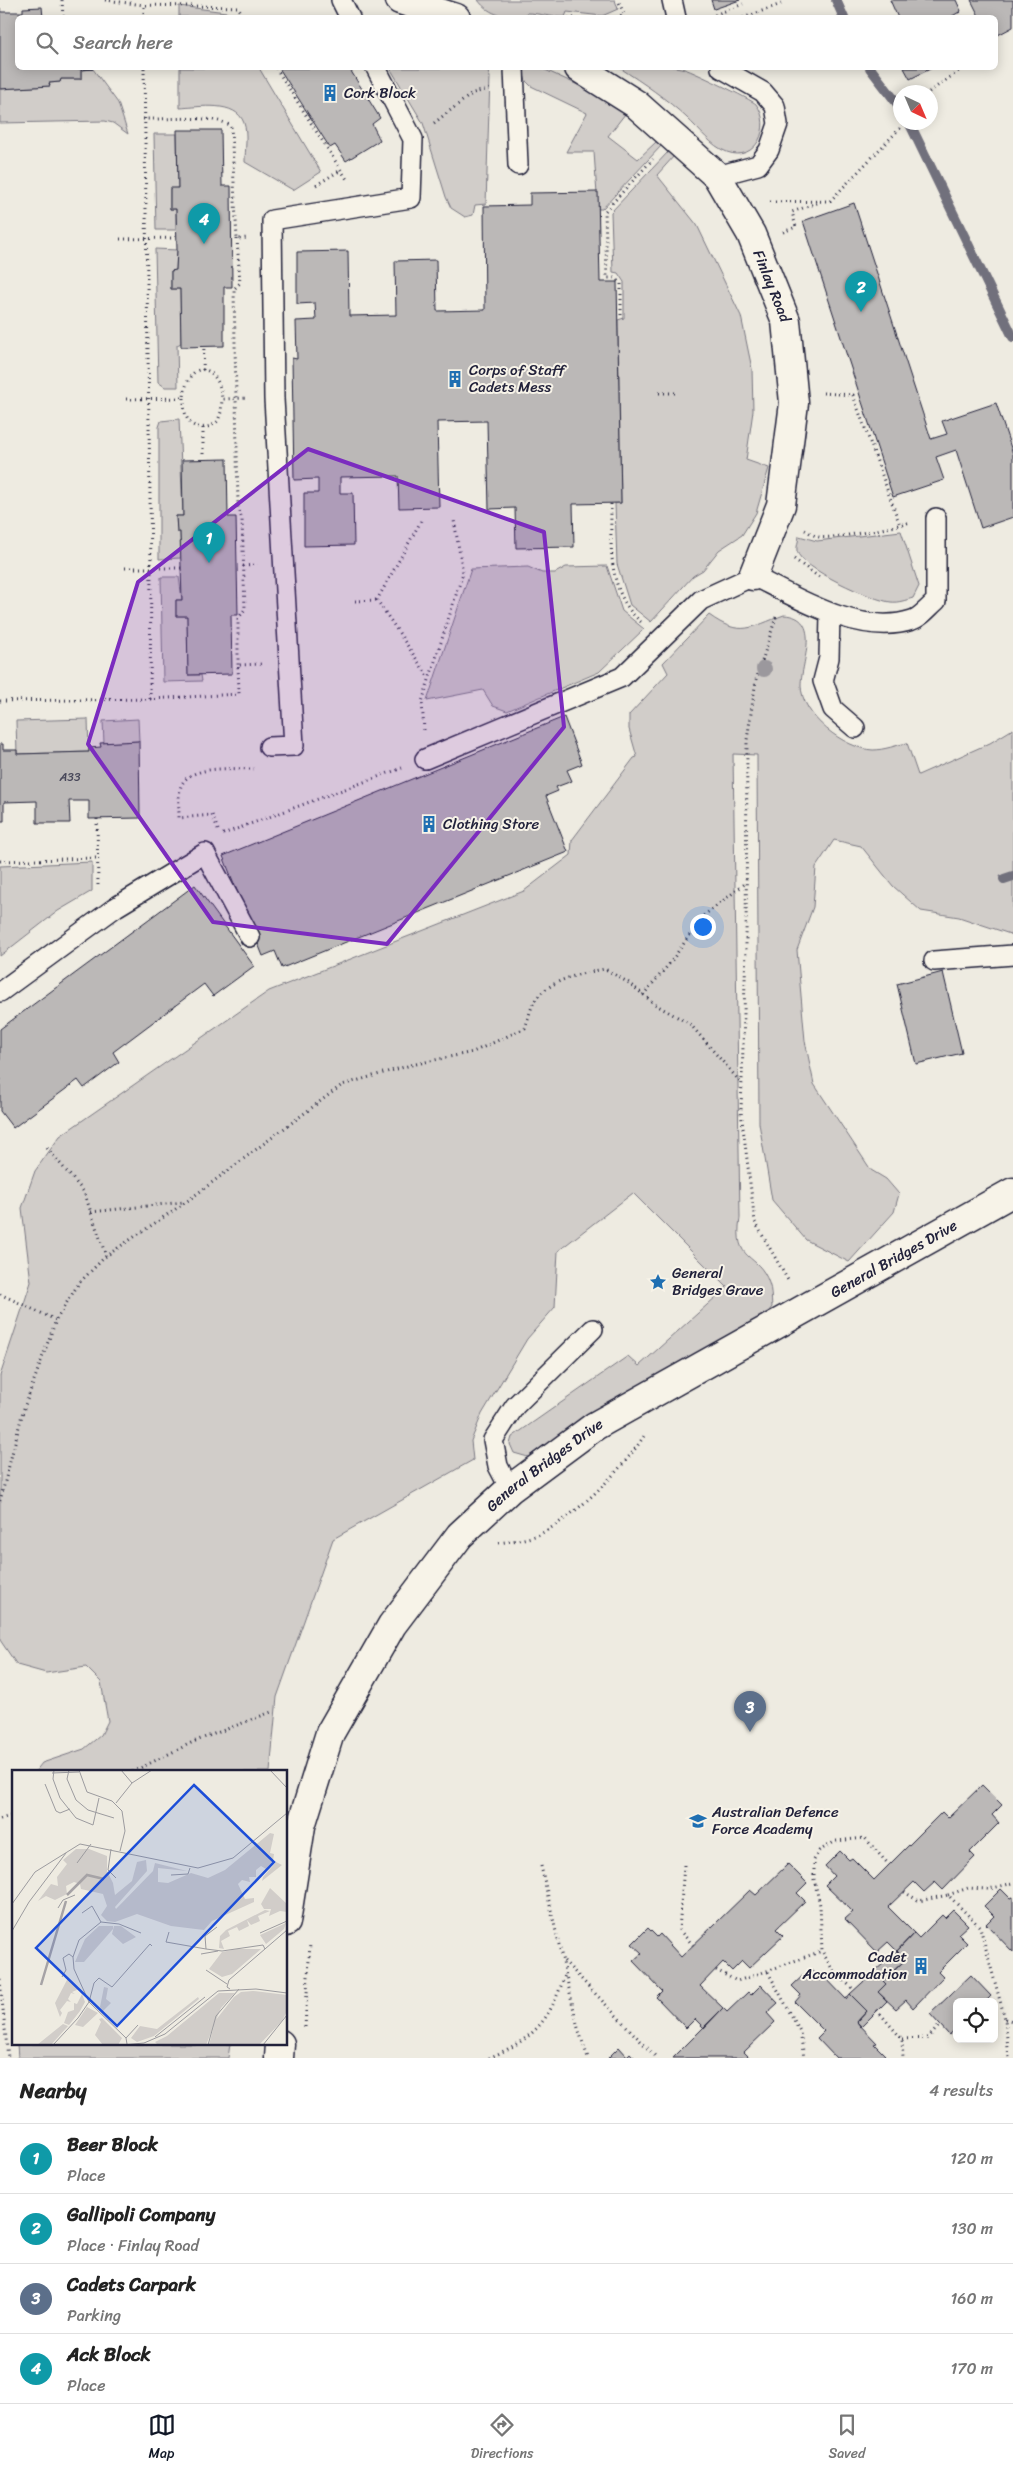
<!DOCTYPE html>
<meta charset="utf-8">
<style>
:root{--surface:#fff;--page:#f6f6f6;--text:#222;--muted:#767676;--line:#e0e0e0;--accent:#111827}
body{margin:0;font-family:Sriracha,sans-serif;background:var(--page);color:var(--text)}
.controls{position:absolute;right:15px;bottom:15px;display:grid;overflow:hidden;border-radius:8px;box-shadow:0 2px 12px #0003}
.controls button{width:45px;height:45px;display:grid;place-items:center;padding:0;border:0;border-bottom:1px solid var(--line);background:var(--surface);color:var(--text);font:25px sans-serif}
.compass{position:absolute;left:893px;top:85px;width:45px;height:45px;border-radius:50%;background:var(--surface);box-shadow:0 2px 12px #0003;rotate:136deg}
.you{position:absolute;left:702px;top:926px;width:18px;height:18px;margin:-12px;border:4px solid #fff;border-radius:50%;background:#1a73e8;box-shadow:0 0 0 8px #1a73e833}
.badge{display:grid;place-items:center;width:32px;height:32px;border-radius:50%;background:var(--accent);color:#fff;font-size:16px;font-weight:700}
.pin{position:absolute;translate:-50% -41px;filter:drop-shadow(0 1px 2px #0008)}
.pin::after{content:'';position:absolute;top:26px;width:18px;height:15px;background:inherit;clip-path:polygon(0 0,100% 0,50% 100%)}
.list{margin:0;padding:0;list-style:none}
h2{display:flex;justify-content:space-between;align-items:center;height:65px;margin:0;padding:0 20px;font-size:21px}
h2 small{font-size:16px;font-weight:400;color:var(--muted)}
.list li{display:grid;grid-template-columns:32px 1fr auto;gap:15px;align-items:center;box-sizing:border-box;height:70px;padding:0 20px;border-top:1px solid var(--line)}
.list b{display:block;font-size:19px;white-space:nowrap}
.list p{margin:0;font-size:16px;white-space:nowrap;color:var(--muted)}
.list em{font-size:16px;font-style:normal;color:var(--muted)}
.icon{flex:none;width:28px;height:28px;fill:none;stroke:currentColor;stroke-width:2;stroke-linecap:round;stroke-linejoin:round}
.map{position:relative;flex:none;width:1013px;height:2058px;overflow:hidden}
.search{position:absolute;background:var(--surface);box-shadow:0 2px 12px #0003;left:15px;right:15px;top:15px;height:55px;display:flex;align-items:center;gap:12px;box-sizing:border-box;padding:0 18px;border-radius:8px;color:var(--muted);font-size:19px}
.sheet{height:345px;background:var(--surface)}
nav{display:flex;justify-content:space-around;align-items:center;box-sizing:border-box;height:70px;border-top:1px solid var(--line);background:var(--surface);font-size:14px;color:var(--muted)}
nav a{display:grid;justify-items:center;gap:2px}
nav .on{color:var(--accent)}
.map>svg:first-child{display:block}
</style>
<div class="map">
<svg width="1013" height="2058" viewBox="0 0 1013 2058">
<rect width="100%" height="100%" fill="#eeebe1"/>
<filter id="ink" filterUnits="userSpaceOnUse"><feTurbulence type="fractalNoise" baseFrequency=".02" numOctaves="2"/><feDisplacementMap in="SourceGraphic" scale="10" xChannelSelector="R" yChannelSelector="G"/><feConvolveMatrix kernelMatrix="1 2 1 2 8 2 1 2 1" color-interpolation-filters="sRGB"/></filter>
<g filter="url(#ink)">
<!-- green -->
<path fill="#d1cdc9" stroke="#7a7882" d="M478 0H615L618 9 602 16 567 12 565 17C552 18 539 13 527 13L525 17C506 18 490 16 478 0Z
M179 6 226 12 229 17H179Z
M180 68H259L321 172 293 190 245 162C245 150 248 134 244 123 236 100 199 107 180 108Z
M390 68H486L490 77 486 204 475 205 473 215 465 217 451 208 446 197 423 123Z
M525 68H541L591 91 625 114 608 136 638 159 657 141 662 145 602 209H598L594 152H566L587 113 531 86 526 81 523 72Z
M620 68C638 67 664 64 681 68 689 69 752 100 756 104 773 126 756 163 727 152 711 146 699 129 687 118 667 99 643 83 620 68Z
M93 69 118 103 128 134 113 123 105 121 0 123V89L49 86V83L60 82 61 79H81V70Z
M154 134H177L178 188 170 189V209H176V230H156Z
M669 151 674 156 657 175 697 225 741 316 752 369 753 411 746 460 769 468 756 513 742 535 719 550 703 570 693 576 651 622 630 605 617 564 615 503H621L618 320 624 318V282L618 273 613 272 611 212Z
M155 249 177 250 176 270 171 271V289H180L181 343 177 345 178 387H165L158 382Z
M179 419 183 516H176L177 532H180L181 558 159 559V427L161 421Z
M901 531 919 586 913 598C906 600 898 603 891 602 874 601 800 568 797 551 796 547 799 540 799 536L817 541Z
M607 566 622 611 644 629 599 672 507 711 493 706 483 690 427 701 471 569 528 567 542 573H555L566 567Z
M161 577H179L182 600H176V616H187L188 675H201L202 681 163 682Z
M709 615C741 638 751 627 784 615 823 617 801 663 801 685 801 716 845 749 873 750 884 750 897 745 907 743L918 775 990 743 1013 729V935L959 917 921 911 893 886 861 846 834 840 816 867 813 907 797 950 805 1041 814 1084 871 1170 886 1179 899 1194 894 1212 849 1262 806 1240 772 1200 759 1123 757 755 733 754 740 1218C733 1264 758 1251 769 1283 772 1290 771 1299 772 1307L763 1319 594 1412 528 1457 514 1453 510 1444 512 1437 628 1356 639 1366 727 1287 633 1193 558 1251 555 1307 527 1339 482 1414 471 1441 473 1460 333 1539 277 1697 270 1772H35L42 1763 84 1749 101 1735 108 1721 101 1682 86 1667 46 1673 17 1665 0 1640V1376L31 1282 22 1208 35 1171 60 1136 269 991 524 891 571 855 572 840 634 758 637 757 629 729V715L668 673 663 663Z
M88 719 89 752 17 754 16 721Z
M138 719 139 741 104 743 103 721Z
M92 862V891L58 911 0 956V866Z
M17 2044H230L228 2058H18Z"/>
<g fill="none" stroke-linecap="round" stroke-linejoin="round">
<!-- stream -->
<path stroke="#716f7b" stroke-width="10" d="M836 0 844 18
M870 68 900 107
M909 122 1013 337
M1004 879 1013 876"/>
</g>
<!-- building -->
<path fill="#bbb8b7" stroke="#22223b" d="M711 0H740L714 9Z
M890 0H956L961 11 949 18H898Z
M971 0H1013V27L996 36V18H980Z
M42 7 43 18H18V68L93 69 81 70V79H61L60 82 49 83 50 86 0 89V8L1 12H23V8Z
M279 68H349L380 118 372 124 380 140 346 161 335 145 330 148Z
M904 68H932L910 79Z
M177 130H221L222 186H231L232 287H224V346L181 347 180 289H171V271L176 270 177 250 176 209H170V188H178Z
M598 192 600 282H617L621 503 573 504 574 547 516 548 515 508 489 509 487 421 437 422 439 507 399 508 398 476 340 477V493H353L354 545 304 546V493H318V479L294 480 292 358 297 359 296 321 316 320 315 303 297 304V252L348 251 349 316 396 315 395 261 436 260 437 311 485 310 484 206 530 205V193Z
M854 203 931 439 947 434 942 421 996 403 1013 454V517L981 528 956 450 936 457 944 480 893 497 803 221Z
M227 459 228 517H236L238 615H231L232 674 188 675 187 616H176V600H182L180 532H177L176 516H183L182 460Z
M564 717 582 764 567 770 572 781 556 787 558 791 546 796 568 852 282 968 275 951 263 956 223 856Z
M139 741 140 818 89 819V801H69L70 823H37V801L4 802V821H0V744H3V750H17V754L89 752V748L101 747 100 743Z
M195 885 254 966 213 996 204 984 113 1052 119 1062 84 1088 78 1080 13 1128 0 1111V1029Z
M943 972 962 1053 916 1064 897 984Z
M982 1785 1002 1805 992 1815 999 1823 970 1852 975 1857 943 1890 935 1882 924 1892 914 1882 888 1907 914 1933 897 1951 888 1942 877 1952 845 1919 853 1912 825 1885 834 1876 825 1866 840 1851 849 1860 852 1858 874 1880 942 1812 948 1818Z
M788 1864 807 1883 797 1893 805 1901 776 1929 783 1936 749 1968 742 1961 732 1971 723 1962 700 1986 723 2008 704 2028 695 2019 686 2028 656 1997 662 1991 633 1961 642 1953 632 1944 648 1928 657 1937 660 1934 681 1957 750 1890 756 1895Z
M1001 1889 1010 1898 1013 1897V1952L986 1924 994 1916 984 1906Z
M953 1910 968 1925 958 1934 967 1943 938 1972 943 1977 913 2008 906 2000 896 2009 878 1992 886 1984 883 1981 905 1960 897 1951 914 1933 919 1938 942 1915 945 1918Z
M897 1951 905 1960 883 1981 886 1984 878 1992 887 2001 861 2027 857 2022 867 2011 850 1994Z
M810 1969 818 1977 822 1974 846 1999 850 1994 867 2011 857 2022 877 2043 874 2044 885 2055 881 2058H836L817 2038 824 2031 795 2002 801 1995 792 1986Z
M971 1975 991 1996 985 2002H957V2028L949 2035 930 2014Z
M761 1985 778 2003 767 2013 775 2022 744 2052 750 2058H673L723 2008 727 2012 748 1992 751 1995Z
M619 2047 627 2056 630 2053 635 2058H608Z"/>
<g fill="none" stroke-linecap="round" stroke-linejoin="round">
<!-- service casing -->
<g stroke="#22223b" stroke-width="22">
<path id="service" d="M341 0 350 18
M672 0 676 18
M514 68 518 165
M717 176 758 165 769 150 778 124 775 106 763 92 721 68
M830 614 829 658 823 681 833 709 855 728
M269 747 294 746 274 399 272 220 411 198 413 139 376 68
M425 759 622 677 701 600 753 576C797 598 861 637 912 620 920 618 929 607 936 601V518
M934 961 1013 955
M0 992 116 907 205 853 250 937
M510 1489 498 1466 493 1440 515 1406 593 1329"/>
</g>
<!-- minor casing -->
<g stroke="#22223b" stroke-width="31">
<g id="minor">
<path d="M400 0 456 18"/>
<path id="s1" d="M579 68 636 104 717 176 751 234 786 321 794 403 781 505 753 576"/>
<path id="s2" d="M286 1922 301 1826 330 1733 392 1625 460 1535 510 1489 595 1426 1013 1192"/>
<path d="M279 2058 280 2044"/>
</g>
</g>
<!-- path -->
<path stroke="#22223b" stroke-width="3" stroke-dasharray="1 4" stroke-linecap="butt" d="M62 0 63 18
M105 0 144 5
M959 12 962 18
M144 18V5L238 7 245 18
M529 18H531
M568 18H574
M616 18 624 14 618 0
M712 18V16L743 4
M743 18 781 4
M276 68 348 181
M929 92 963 68
M143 119C165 120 214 114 231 126L237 239 247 238
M434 123 473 93 490 89
M316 185 341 170
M770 202 830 201 906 122
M783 232 796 227 792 212 820 202
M120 239 176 238
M237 239 240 283 234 289 238 507 242 519 245 609 238 619V665
M621 315V284L615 278H607L605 211 653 159
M203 370 204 346
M659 393H675
M823 393 853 395 900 525
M184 398C184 404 184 412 187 418 192 430 209 430 218 421L221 412 222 399
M126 399 184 398C187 358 219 362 222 399L248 398
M203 428V455
M611 504C611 545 607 593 641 622
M421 521 377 600 429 678
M805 530C809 532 814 536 819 537 831 540 896 527 910 522
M794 559 819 577
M243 566 258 565
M125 568H181
M355 601 377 600
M776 617 756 680 747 740 746 948 741 1112 755 1222 789 1282
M150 699 239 694 238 665 264 664
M0 701 150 699 151 568 144 68
M424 730 422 702 463 573 454 520
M97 819 98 886
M218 830 212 815 179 818C179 809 178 799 180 790 184 764 233 769 254 769
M223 834 402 768
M0 861 97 858
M643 995 670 963 703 916 746 883
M47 1148 84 1192 106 1256
M91 1212 184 1202
M0 1294 56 1320
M0 1501 23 1411 56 1320 79 1283 106 1256 186 1202 342 1085 411 1065 473 1052 525 1028C528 1020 530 1010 534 1002 547 980 582 973 605 969L629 983 656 1005 690 1024 742 1084
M499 1543C511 1541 529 1539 540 1534 575 1517 623 1469 644 1436
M132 1772 193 1742 274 1711
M0 1819 14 1815
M684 1865 679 1930 693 1945
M541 1866 578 2028 588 2058
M904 1892 919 1901 948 1895 980 1927 1005 2019 1009 2058
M948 1895 968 1888 989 1889 1013 1883
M564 1961 657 2058
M716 1970 737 1981C766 1972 793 1961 822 1951
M768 1972 800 2031 804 2058
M0 1980 8 2058
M852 1988 832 1969 822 1951 820 1905 814 1879V1860L819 1851 836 1841 865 1838 889 1865
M877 2010 902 2039 903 2058
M1005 2019 1013 2021
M305 2027 310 1943
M902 2039 928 2038 940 2025
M489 2058C536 2037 548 2023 565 1975"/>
<!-- service -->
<use href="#service" stroke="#f7f3e8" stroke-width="19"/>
<!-- minor -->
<use href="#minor" stroke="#f7f3e8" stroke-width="28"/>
</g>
<!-- trees -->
<circle fill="#9b989d" cx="764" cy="669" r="8"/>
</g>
<!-- marked area -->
<path fill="#7b2cbf" fill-opacity="0.2" stroke="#7b2cbf" stroke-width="4" stroke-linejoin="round" d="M308 449 544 532 564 727 387 944 213 922 88 744 138 582Z"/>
<!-- icons -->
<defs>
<g id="building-bare" transform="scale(1.35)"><path d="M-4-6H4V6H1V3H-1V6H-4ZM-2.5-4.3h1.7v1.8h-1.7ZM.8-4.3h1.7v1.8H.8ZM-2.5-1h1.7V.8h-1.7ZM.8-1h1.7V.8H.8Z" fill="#1f6fb2" stroke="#f7f3e8" stroke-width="2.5" paint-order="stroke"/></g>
<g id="sight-bare" transform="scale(1.35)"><path d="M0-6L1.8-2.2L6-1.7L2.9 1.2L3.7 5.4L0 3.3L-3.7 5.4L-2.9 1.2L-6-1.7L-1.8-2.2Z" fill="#1f6fb2" stroke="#f7f3e8" stroke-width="2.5" paint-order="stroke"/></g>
<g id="university-bare" transform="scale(1.35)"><path d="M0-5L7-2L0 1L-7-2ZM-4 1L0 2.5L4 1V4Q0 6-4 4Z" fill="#1f6fb2" stroke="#f7f3e8" stroke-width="2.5" paint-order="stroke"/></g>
</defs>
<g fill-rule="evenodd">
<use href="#building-bare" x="330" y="93"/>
<use href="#building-bare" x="455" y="379"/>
<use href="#building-bare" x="429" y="824"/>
<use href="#sight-bare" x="658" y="1282"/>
<use href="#university-bare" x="698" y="1821"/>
<use href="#building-bare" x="921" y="1966"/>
</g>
<g text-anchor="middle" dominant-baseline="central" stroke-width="4" stroke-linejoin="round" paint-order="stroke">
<!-- number labels -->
<g font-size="12" fill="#48485a">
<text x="70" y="777">A33</text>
</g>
<!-- poi labels -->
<g font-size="15" fill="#22223b" stroke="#f7f3e8" text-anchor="start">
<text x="344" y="93">Cork Block</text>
<text x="469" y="370">Corps of Staff<tspan x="469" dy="17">Cadets Mess</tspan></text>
<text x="443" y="824">Clothing Store</text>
<text x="672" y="1273">General<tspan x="672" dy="17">Bridges Grave</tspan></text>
<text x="712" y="1812">Australian Defence<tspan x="712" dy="17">Force Academy</tspan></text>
<text x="907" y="1957" text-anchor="end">Cadet<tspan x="907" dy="17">Accommodation</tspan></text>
</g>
<!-- street labels -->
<g font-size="15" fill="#22223b" stroke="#f7f3e8">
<text stroke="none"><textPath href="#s1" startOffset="299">Finlay Road</textPath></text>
<text stroke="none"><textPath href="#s2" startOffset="948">General Bridges Drive</textPath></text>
<text stroke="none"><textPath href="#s2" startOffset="542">General Bridges Drive</textPath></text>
</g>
</g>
<!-- overview -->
<g transform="translate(12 1770)">
<rect width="275" height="275" fill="#eeebe1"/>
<path d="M258 63 262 64 258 83 262 84 261 91 254 99 249 96 244 100V107H237L238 112 230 110 226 114 233 129 242 128V132L200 151 192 160 159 156 125 144 103 152 95 151 89 145 95 136 91 124 69 119 68 114 62 112 54 116 55 124 43 130 34 126 26 131 39 114 46 116 45 107 55 94 51 90 64 79H77L95 86V101L101 113 103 125 120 111 125 92 134 90 135 101 103 137 104 139 141 101 143 93 175 101 146 98V112L156 113 179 103 196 108 213 100ZM264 92 270 95 250 111 251 107ZM258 118 275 134V142L268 141 257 146 259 139H252L249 134ZM253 140 258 141 246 146 248 151 239 155 235 150 237 156 227 161 225 157 216 161 218 166 209 171 212 179 207 178 208 166 214 160ZM274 153 272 159 254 174 248 165ZM87 156H101V159L72 192H63L73 169ZM102 156H109L124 167 111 174 100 164ZM225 179H249L220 204 210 207 197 199 210 182ZM56 208 67 219 60 222 63 224 59 223 56 229 59 232 55 231 48 240 50 243 48 247 43 233ZM92 217 96 218 94 229 99 233 91 241 88 237ZM241 221 275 225V241L270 251 247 275H197L203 251 222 227 229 222ZM207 223H223L209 238 194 275H146L143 272 155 266ZM70 224 73 232 68 241 57 255 52 253 56 242 62 240V233L65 234ZM186 227 187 229 142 266 125 272 119 268 128 256 145 259ZM75 237 86 243 71 257 63 255ZM90 248 110 268 106 275H91L83 265 89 252 87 249ZM51 254 56 256 39 275H25Z" fill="#d1cdc9"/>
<path fill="none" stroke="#a6a3a6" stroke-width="2.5" d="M55 125 75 105 92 109M29 215 54 131"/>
<path fill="none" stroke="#9c9b9f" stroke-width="1" d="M42 0 41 9 48 28 64 48 81 55 87 28M57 0 55 9 64 30 76 40 102 48M67 0 75 22 100 31 110 41 113 61 108 81M109 0 120 13M258 0 275 18M40 3 67 2M33 14 44 41 48 43 58 39M104 33 120 13 140 0M99 79 96 100 104 108M65 93 79 74M159 105 176 104 178 98M0 134 23 102 68 74 186 98 221 88 275 43M46 138 51 130 63 125M70 143 80 136 89 152M89 152 67 170 61 187 62 199 77 232 114 268 115 274M89 152 107 154 129 163M205 157 193 166 194 179 210 181 251 175 253 179M0 161 17 132 54 83M157 162 154 172 194 179M248 163 275 151M189 184 206 181M194 200 215 214M50 207 54 200 51 188 57 184 61 187M218 219 215 217 217 210 275 160M143 267 193 227M114 268 126 255M41 275 66 248 77 232 82 213 87 208 100 217 138 174 140 176M111 275 132 273 153 264 206 221 244 219 275 223M196 275 204 246 227 219M251 275 275 245"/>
<path fill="#1d4ed8" fill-opacity="0.15" stroke="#1d4ed8" stroke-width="2.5" d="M182 15 262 92 105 256 24 178Z"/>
<rect width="275" height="275" fill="none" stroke="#22223b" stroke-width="2.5"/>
</g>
</svg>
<div class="controls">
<button><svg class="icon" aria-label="locate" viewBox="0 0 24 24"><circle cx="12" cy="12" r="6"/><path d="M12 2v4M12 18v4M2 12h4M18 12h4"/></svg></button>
</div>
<svg class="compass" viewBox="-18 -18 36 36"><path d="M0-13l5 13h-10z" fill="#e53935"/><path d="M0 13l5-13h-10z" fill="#767676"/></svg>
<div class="you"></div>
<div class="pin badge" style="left:209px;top:563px;background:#0f9aa8">1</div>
<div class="pin badge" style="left:861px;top:312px;background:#0f9aa8">2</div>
<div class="pin badge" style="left:750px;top:1732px;background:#5c6f8a">3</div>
<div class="pin badge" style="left:204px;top:244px;background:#0f9aa8">4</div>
<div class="search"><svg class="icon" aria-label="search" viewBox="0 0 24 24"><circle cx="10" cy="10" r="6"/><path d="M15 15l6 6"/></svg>Search here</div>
</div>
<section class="sheet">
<h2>Nearby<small>4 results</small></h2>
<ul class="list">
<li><span class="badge" style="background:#0f9aa8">1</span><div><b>Beer Block</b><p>Place</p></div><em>120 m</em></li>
<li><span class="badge" style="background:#0f9aa8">2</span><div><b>Gallipoli Company</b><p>Place · Finlay Road</p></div><em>130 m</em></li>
<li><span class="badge" style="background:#5c6f8a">3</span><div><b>Cadets Carpark</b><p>Parking</p></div><em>160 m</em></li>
<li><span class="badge" style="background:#0f9aa8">4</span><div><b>Ack Block</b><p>Place</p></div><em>170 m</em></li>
</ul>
</section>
<nav>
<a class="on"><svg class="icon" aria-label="map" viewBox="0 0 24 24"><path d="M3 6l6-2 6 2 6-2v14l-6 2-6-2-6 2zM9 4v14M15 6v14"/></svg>Map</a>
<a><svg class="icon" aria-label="directions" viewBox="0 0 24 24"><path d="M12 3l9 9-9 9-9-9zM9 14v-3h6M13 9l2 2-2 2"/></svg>Directions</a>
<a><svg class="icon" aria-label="saved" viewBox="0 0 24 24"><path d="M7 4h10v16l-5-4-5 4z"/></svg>Saved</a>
</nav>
